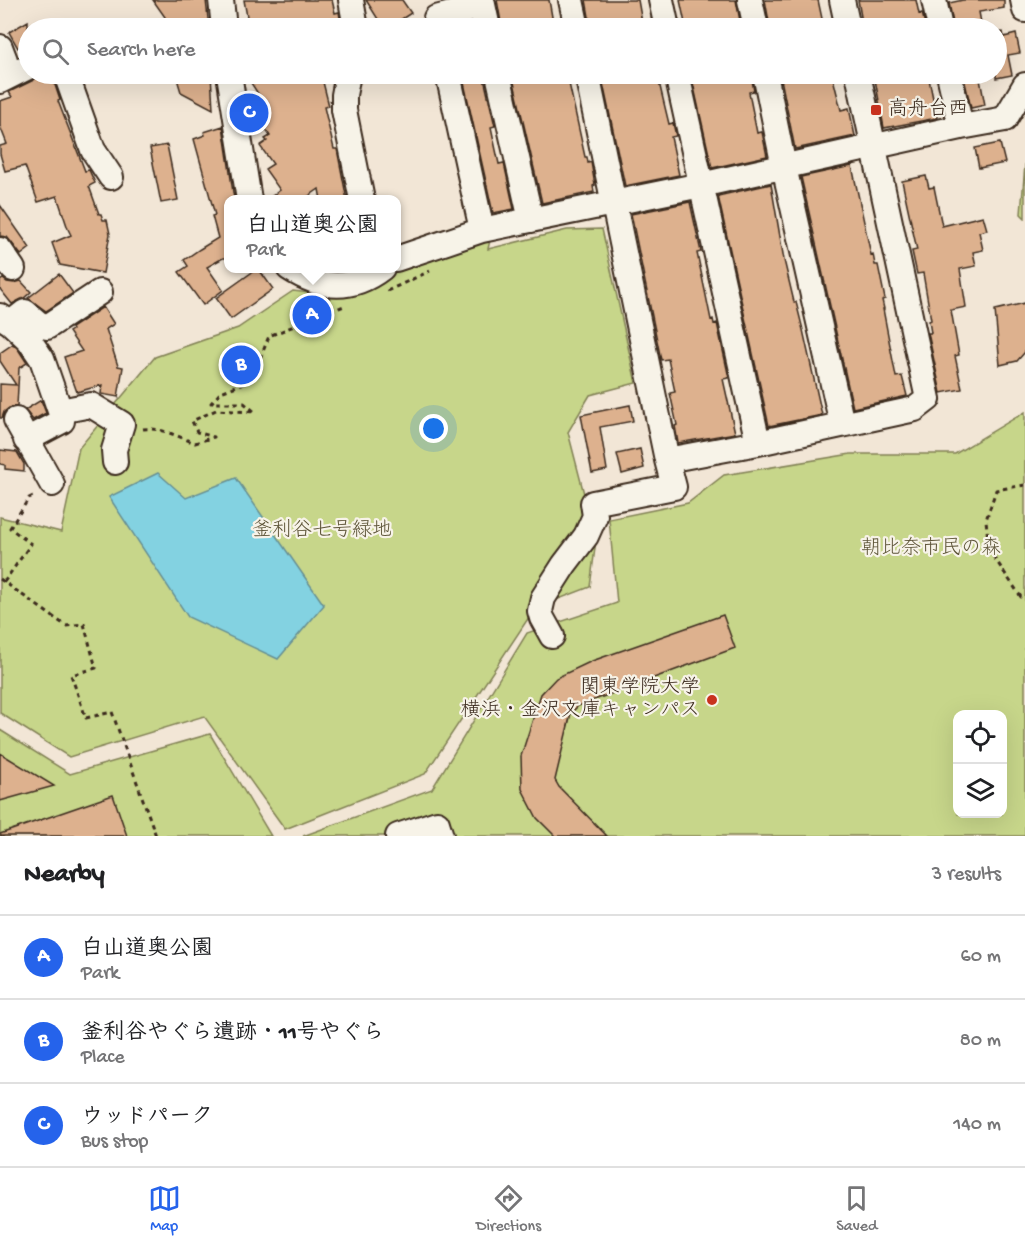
<!DOCTYPE html>
<meta charset="utf-8">
<style>
:root{--surface:#fff;--page:#f6f6f6;--text:#202124;--muted:#757577;--line:#e0e0e0;--accent:#2563eb}
body{margin:0;font-family:"Gochi Hand","Klee One",sans-serif;background:var(--page);color:var(--text)}
.controls{position:absolute;right:18px;bottom:18px;display:grid;overflow:hidden;border-radius:12px;box-shadow:0 6px 24px #0002}
.controls button{width:54px;height:54px;display:grid;place-items:center;padding:0;border:0;border-bottom:2px solid var(--line);background:var(--surface);color:var(--text);font:30px sans-serif}
.you{position:absolute;left:434px;top:429px;width:21px;height:21px;margin:-15px;border:4px solid #fff;border-radius:50%;background:#1a73e8;box-shadow:0 0 0 9px #1a73e833}
.badge{display:grid;place-items:center;width:39px;height:39px;border-radius:50%;background:var(--accent);color:#fff;font-size:20px;font-weight:700}
.pin{position:absolute;translate:-50% -50%;border:3px solid #fff;box-shadow:0 2px 6px #0006}
.popup{position:absolute;left:224px;top:195px;width:177px;height:78px;box-sizing:border-box;display:grid;place-content:center;border-radius:12px;background:var(--surface);filter:drop-shadow(0 2px 4px #0005);font-size:20px;white-space:nowrap;color:var(--muted)}
.popup b{font-size:22px;color:var(--text)}
.popup::after{content:'';position:absolute;left:50%;top:100%;margin-left:-12px;border:12px solid transparent;border-top-color:var(--surface)}
.list{margin:0;padding:0;list-style:none}
h2{display:flex;justify-content:space-between;align-items:center;height:78px;margin:0;padding:0 24px;font-size:26px}
h2 small{font-size:20px;font-weight:400;color:var(--muted)}
.list li{display:grid;grid-template-columns:39px 1fr auto;gap:18px;align-items:center;box-sizing:border-box;height:84px;padding:0 24px;border-top:2px solid var(--line)}
.list b{display:block;font-size:22px;white-space:nowrap}
.list p{margin:0;font-size:20px;white-space:nowrap;color:var(--muted)}
.list em{font-size:20px;font-style:normal;color:var(--muted)}
.icon{flex:none;width:33px;height:33px;fill:none;stroke:currentColor;stroke-width:2;stroke-linecap:round;stroke-linejoin:round}
.map{position:relative;flex:none;width:1025px;height:836px;overflow:hidden}
.search{position:absolute;background:var(--surface);box-shadow:0 6px 24px #0002;left:18px;right:18px;top:18px;height:66px;display:flex;align-items:center;gap:15px;box-sizing:border-box;padding:0 21px;border-radius:33px;color:var(--muted);font-size:22px}
.sheet{height:330px;background:var(--surface)}
nav{display:flex;justify-content:space-around;align-items:center;box-sizing:border-box;height:84px;border-top:2px solid var(--line);background:var(--surface);font-size:16px;color:var(--muted)}
nav a{display:grid;justify-items:center;gap:3px}
nav .on{color:var(--accent)}
.map>svg:first-child{display:block}
</style>
<div class="map">
<svg width="1025" height="836" viewBox="0 0 1025 836">
<rect width="100%" height="100%" fill="#f2e6d6"/>
<filter id="ink" filterUnits="userSpaceOnUse"><feTurbulence type="fractalNoise" baseFrequency=".0167" numOctaves="2"/><feDisplacementMap in="SourceGraphic" scale="12" xChannelSelector="R" yChannelSelector="G"/><feConvolveMatrix kernelMatrix="1 2 1 2 8 2 1 2 1" color-interpolation-filters="sRGB"/></filter>
<g filter="url(#ink)">
<!-- green -->
<path fill="#c7d68a" stroke="#818054" stroke-width="1.5" fill-rule="evenodd" d="M1025 164V218L1021 214Z
M602 229 636 383 590 395 568 432 596 540 590 587 535 608 425 774 285 829 204 716 69 757 0 713V517L61 532 79 448 155 357 238 328 293 291 326 295 386 274 407 269 456 247 490 240 488 249 567 230Z
M1025 412V836H303L432 789 527 633 617 603 609 519 688 503 724 475 851 454H955ZM958 714H1002V814H958Z
M0 730 70 774 210 734 271 836H0Z"/>
<!-- water -->
<path fill="#83d2e1" stroke="#668f93" stroke-width="1.5" d="M158 473 186 498 236 478 324 605 278 659 188 617 109 497Z"/>
<!-- building -->
<path fill="#ddb18e" stroke="#3b2a1e" stroke-width="1.5" d="M153 0H206L209 28H166L165 17Z
M244 0H332L335 13 339 12 342 28H249Z
M366 0H402L411 13 388 28H370V25L378 19Z
M497 0H549L554 28H502Z
M586 0H638L643 28H591Z
M680 0H736L741 26H739V28H686Z
M765 0H818L824 28H803L802 24 773 28 772 22H769Z
M858 0H916L919 14 922 13 926 28H863Z
M963 0H1004V8L979 12 982 28H954L949 3Z
M28 21V43L18 48 9 32Z
M1003 32 1004 37 1016 34 1020 53 1008 55 1012 75 996 78V33Z
M40 74H52L53 79 60 100 58 101 70 132 85 171 89 170 95 183 89 186 99 214H101L103 220H107L110 234 103 273 60 265 52 243 71 235 68 229 57 196 38 202 25 166 5 171 0 154V146L7 144 0 126V101L12 97 9 92 34 80Z
M182 74H211L213 109 181 92 178 82Z
M265 74H321L329 106 324 107 334 149H337L347 200H321L319 189 303 200H267L280 190 265 169 273 164 260 146 267 141 265 139 270 136 256 114 266 106 251 83Z
M462 74H483L495 126 491 127 499 164 504 163 514 209 493 213Z
M512 74H567L585 157H587L588 163 591 162 595 185 593 186 594 192 542 203Z
M601 74H657L669 124 673 123 676 136 671 137 679 175 625 186Z
M691 74H751L754 91 749 92 750 98 757 133 762 132 767 156 712 168Z
M780 74H832L841 110 849 108 855 136 795 149Z
M874 74H928L937 118 884 128Z
M963 74H979L985 105 971 108Z
M223 126 234 199 228 200V258H223L207 267 223 290 203 305 179 272 188 266 184 260 200 249 218 238 212 216 215 215 194 139 205 135 204 132Z
M1000 143 1005 163 979 168 975 148Z
M167 145 178 200 161 203 150 148Z
M852 166 871 255 873 254 875 265H878L885 299 882 300 884 309H883L896 377 902 376 907 396 853 408 801 177Z
M926 176 929 188 934 187 942 226 983 216 987 230 979 232 983 250 973 252 976 266 960 269 966 307 951 310 959 355 955 356 962 389 941 393 928 333H931L929 321 931 320 923 273 917 274 912 251 917 250 902 181Z
M771 184 784 260 794 302H796L803 330 822 415 769 426 718 196Z
M690 202 701 252 697 253 704 286 711 320 713 319 714 324 717 323 729 378 723 379 735 433 678 443 675 426 677 425 670 393 675 392 668 359 661 360 631 214Z
M0 205 30 248 21 255 11 242 7 237 0 236Z
M258 268 273 289 231 319 216 298Z
M59 274 73 293 46 311 28 298Z
M3 279 7 282 14 283 21 281 31 292 24 298 12 304 0 289V281Z
M1025 303V352L1017 361 1000 365 995 310Z
M103 307 114 324 106 329 118 366 123 367 118 397 101 394 102 385 77 392 73 381H72L64 357 82 351 69 332 72 330 71 328Z
M13 344 18 349 27 363 19 368 17 406 9 408 4 412 2 418H0V384L16 385 0 361V353Z
M41 400 46 413 33 420 25 410Z
M630 405 633 421 600 427 607 470 592 473 581 415Z
M640 449 644 468 622 474 617 454Z
M0 450 17 452 24 464V471L5 469V465L0 464Z
M723 615 735 648 578 706 571 713 555 780 559 787 607 836H555L537 818 522 789 521 756 541 694 556 678 592 661Z
M0 753 54 786 0 801Z
M113 795 127 836H1L0 834Z"/>
<g fill="none" stroke-linecap="round" stroke-linejoin="round">
<!-- minor casing -->
<g stroke="#3b2a1e" stroke-width="28">
<path id="minor" d="M221 0 224 28
M351 0 356 28
M482 0 488 28
M571 0 577 28
M661 0 667 28
M750 0 756 28
M842 0 848 28
M934 0 940 28
M1023 0 1025 10
M438 28 436 18 483 6
M0 47 5 60V78
M66 74 93 150 111 177
M229 74 249 200
M348 74 344 95V110L362 200
M448 74 482 230
M498 74 531 220
M587 74 667 460 758 443 915 409 928 399 858 74
M677 74 758 443
M765 74 784 167 842 424
M949 74 961 127
M0 81 28 67
M0 250 13 269
M396 259 482 230 701 185 961 127 1005 119 1025 85
M289 268C321 289 351 292 382 268
M0 316 11 323 29 340 42 359 60 411 62 421 26 440
M11 323 25 312 38 323 47 327 100 292
M60 411 91 405 122 424 114 450 115 462
M16 420 52 484
M552 636 542 618 540 611 543 598 564 565 586 536 595 516 593 503 674 487 667 460
M398 836 437 823 441 836"/>
</g>
<!-- path -->
<path stroke="#3b2a1e" stroke-width="3" stroke-dasharray="4.5 4.5" stroke-linecap="butt" d="M387 291 430 271
M317 316 318 302
M143 429C160 427 179 437 195 443L214 437 197 432 192 421 216 410 255 412 244 403H211L221 392 252 380 269 336 344 306
M1025 485 996 490 986 520 989 550 1021 597 1025 598
M0 579 66 626 84 624 96 668 71 675 86 718 112 712 156 836
M4 582 31 544 10 528 29 498 35 495"/>
<!-- minor -->
<use href="#minor" stroke="#f7f3e8" stroke-width="24"/>
</g>
</g>
<!-- markers -->
<g fill="#c8321e" stroke="#f7f3e8" stroke-width="2">
<rect x="870" y="104" width="12" height="12" rx="3"/>
<circle cx="712" cy="700" r="6"/>
</g>
<g text-anchor="middle" dominant-baseline="central" stroke-width="4.5" stroke-linejoin="round" paint-order="stroke">
<!-- poi labels -->
<g font-size="20" fill="#3b2a1e" stroke="#f7f3e8" text-anchor="start">
<text x="888" y="110">高舟台西</text>
<text x="700" y="688" text-anchor="end">関東学院大学<tspan x="700" dy="23">横浜・金沢文庫キャンパス</tspan></text>
</g>
<!-- park labels -->
<g font-size="20" fill="#5e5539" stroke="#f7f3e8">
<text x="322" y="531">釜利谷七号緑地</text>
<text x="931" y="549">朝比奈市民の森</text>
</g>
</g>
</svg>
<div class="controls">
<button><svg class="icon" aria-label="locate" viewBox="0 0 24 24"><circle cx="12" cy="12" r="6"/><path d="M12 2v4M12 18v4M2 12h4M18 12h4"/></svg></button>
<button><svg class="icon" aria-label="layers" viewBox="0 0 24 24"><path d="M12 4l9 5-9 5-9-5zM3 14l9 5 9-5"/></svg></button>
</div>
<div class="you"></div>
<div class="pin badge" style="left:312px;top:315px">A</div>
<div class="popup"><b>白山道奥公園</b>Park</div>
<div class="pin badge" style="left:241px;top:365px">B</div>
<div class="pin badge" style="left:249px;top:113px">C</div>
<div class="search"><svg class="icon" aria-label="search" viewBox="0 0 24 24"><circle cx="10" cy="10" r="6"/><path d="M15 15l6 6"/></svg>Search here</div>
</div>
<section class="sheet">
<h2>Nearby<small>3 results</small></h2>
<ul class="list">
<li><span class="badge">A</span><div><b>白山道奥公園</b><p>Park</p></div><em>60 m</em></li>
<li><span class="badge">B</span><div><b>釜利谷やぐら遺跡・11号やぐら</b><p>Place</p></div><em>80 m</em></li>
<li><span class="badge">C</span><div><b>ウッドパーク</b><p>Bus stop</p></div><em>140 m</em></li>
</ul>
</section>
<nav>
<a class="on"><svg class="icon" aria-label="map" viewBox="0 0 24 24"><path d="M3 6l6-2 6 2 6-2v14l-6 2-6-2-6 2zM9 4v14M15 6v14"/></svg>Map</a>
<a><svg class="icon" aria-label="directions" viewBox="0 0 24 24"><path d="M12 3l9 9-9 9-9-9zM9 14v-3h6M13 9l2 2-2 2"/></svg>Directions</a>
<a><svg class="icon" aria-label="saved" viewBox="0 0 24 24"><path d="M7 4h10v16l-5-4-5 4z"/></svg>Saved</a>
</nav>
